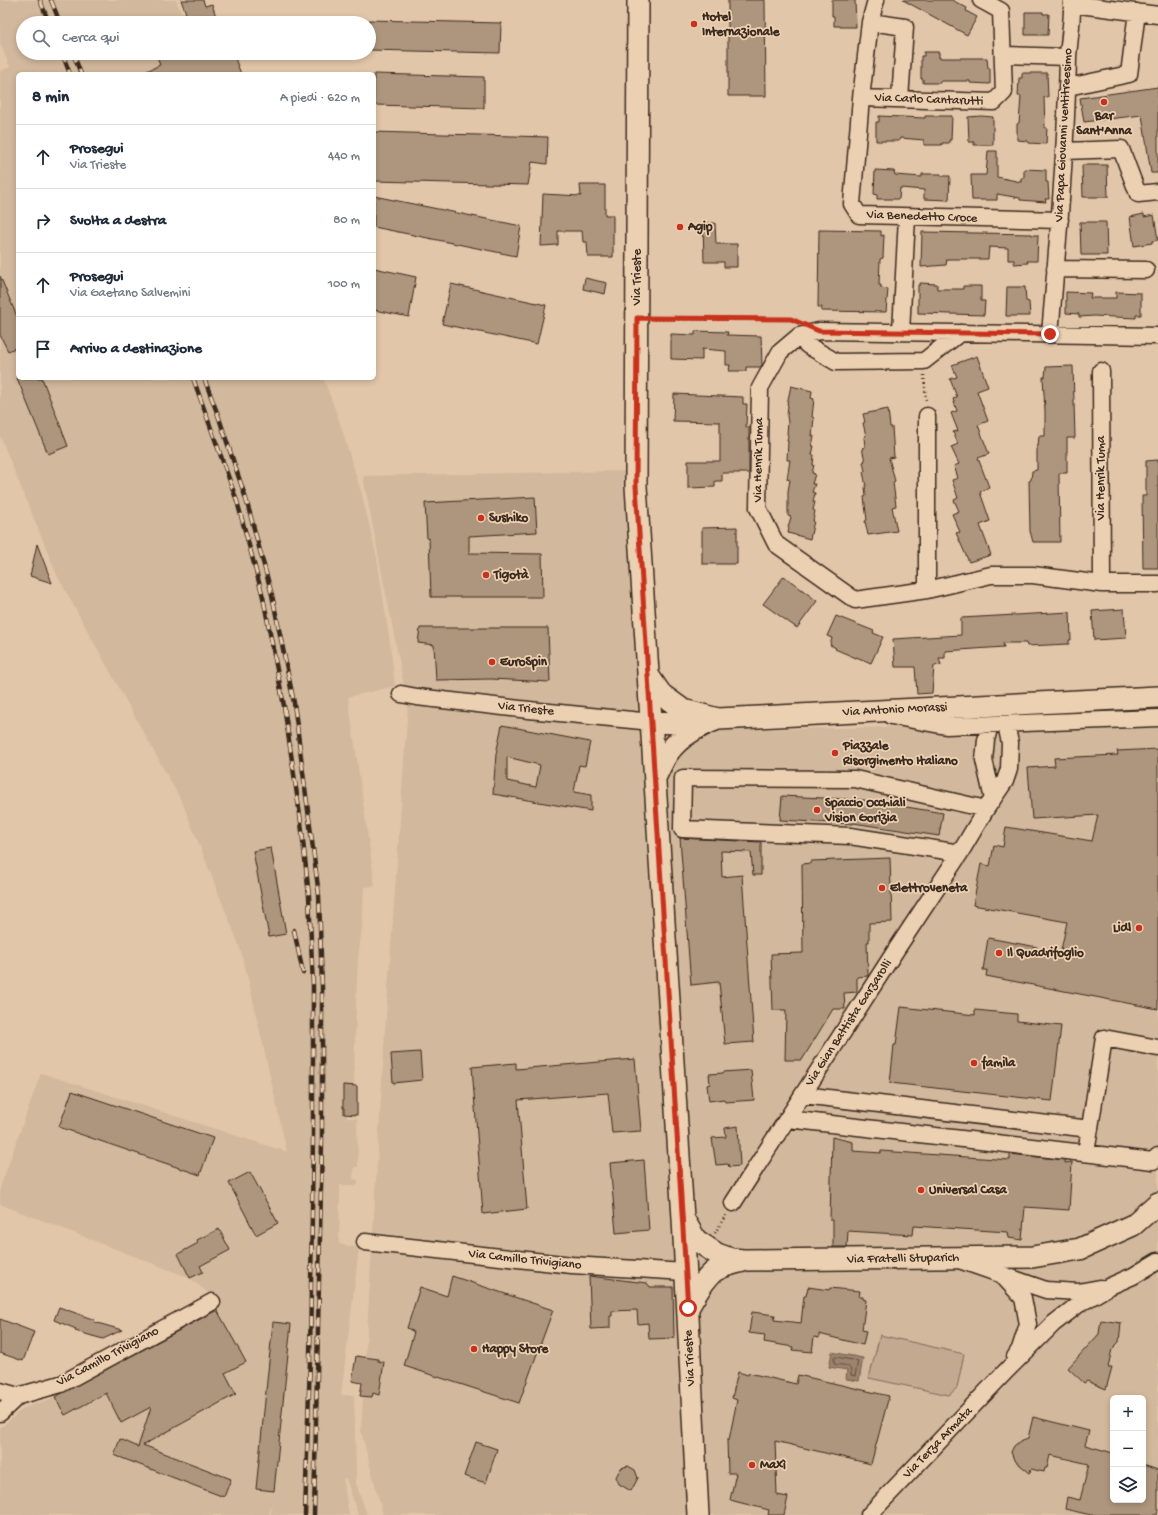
<!DOCTYPE html>
<html lang="it">
<meta charset="utf-8">
<style>
:root{--surface:#fff;--page:#f6f6f7;--text:#1f2937;--muted:#747a83;--line:#e0e1e3}
body{margin:0;font-family:"Gochi Hand",sans-serif;background:var(--page);color:var(--text)}
.controls{position:absolute;right:12px;bottom:12px;display:grid;overflow:hidden;border-radius:6px;box-shadow:0 2px 6px #0003}
.controls button{width:36px;height:36px;display:grid;place-items:center;padding:0;border:0;border-bottom:1px solid var(--line);background:var(--surface);color:var(--text);font:20px sans-serif}
.stop{position:absolute;width:12px;height:12px;margin:-9px;border:3px solid #c8321e;border-radius:50%;background:#fff}
.stop.end{background:#c8321e;border-color:#fff;box-shadow:0 1px 4px #0008}
.list{margin:0;padding:0;list-style:none}
h2{display:flex;justify-content:space-between;align-items:center;height:52px;margin:0;padding:0 16px;font-size:17px}
h2 small{font-size:13px;font-weight:400;color:var(--muted)}
.list li{display:grid;grid-template-columns:26px 1fr auto;gap:12px;align-items:center;box-sizing:border-box;height:64px;padding:0 16px;border-top:1px solid var(--line)}
.list b{display:block;font-size:15px;white-space:nowrap}
.list p{margin:0;font-size:13px;white-space:nowrap;color:var(--muted)}
.list em{font-size:13px;font-style:normal;color:var(--muted)}
.icon{flex:none;width:22px;height:22px;fill:none;stroke:currentColor;stroke-width:2;stroke-linecap:round;stroke-linejoin:round}
.map{position:relative;flex:none;width:1158px;height:1515px;overflow:hidden}
.search{position:absolute;background:var(--surface);box-shadow:0 2px 6px #0003;left:16px;top:16px;width:360px;height:44px;display:flex;align-items:center;gap:10px;box-sizing:border-box;padding:0 14px;border-radius:22px;color:var(--muted);font-size:15px}
.panel{position:absolute;background:var(--surface);box-shadow:0 2px 6px #0003;left:16px;top:72px;width:360px;height:308px;border-radius:6px}
.map>svg:first-child{display:block}
</style>
<div class="map">
<svg width="1158" height="1515" viewBox="0 0 1158 1515">
<rect width="100%" height="100%" fill="#e2c6a9"/>
<filter id="ink" filterUnits="userSpaceOnUse"><feTurbulence type="fractalNoise" baseFrequency=".025" numOctaves="2"/><feDisplacementMap in="SourceGraphic" scale="8" xChannelSelector="R" yChannelSelector="G"/><feConvolveMatrix kernelMatrix="1 2 1 2 8 2 1 2 1" color-interpolation-filters="sRGB"/></filter>
<g filter="url(#ink)">
<!-- built -->
<path fill="#d2b89c" fill-rule="evenodd" d="M0 0H176L185 23H23V53H197L205 74H18V378H323L337 414 362 495 377 558 390 643 395 686 348 697 375 886 364 887 362 927 358 959 356 999 354 1086H343V1108H344V1114H347V1118H357L358 1167H354L353 1179 358 1180V1185H340L339 1244 359 1248 341 1395H354L356 1476 355 1481 367 1515H358L346 1478 343 1479 349 1515H271L272 1501 269 1515H0V1428L24 1408 55 1397 217 1310 207 1292 190 1278 0 1204V1188L41 1073 287 1152 248 978 239 945 183 804 58 577 0 436V71L10 67 0 43Z
M625 471 640 724 717 730 1158 723V1515H383L361 1431 385 1032 408 706 363 476ZM1113 1398H1143V1500H1113Z"/>
<!-- green -->
<path fill="#c3a990" stroke="#7f6a57" d="M880 1335 964 1354 957 1388 949 1395 869 1378Z"/>
<!-- water -->
<path fill="#9b836e" stroke="#755f4e" d="M832 1352 863 1358 859 1381 846 1379 847 1370 829 1367Z"/>
<g fill="none" stroke-linecap="round" stroke-linejoin="round">
<!-- shore -->
<path stroke="#614e3e" stroke-width="1" d="M836 1357 858 1361 855 1376 851 1375C852 1363 843 1366 834 1364V1358Z"/>
</g>
<!-- building -->
<path fill="#ae967e" stroke="#3b2a1e" fill-rule="evenodd" d="M181 0H203L205 6 212 4 218 23H167L186 13Z
M728 0H765L766 96H728Z
M832 0H855L856 27H840V26H834V16H832Z
M903 0H952L967 8 966 11 977 17 967 35Z
M1025 12H1043V14H1049L1048 35H1025Z
M369 20 501 23 500 53 369 50Z
M924 52H939V58H987L988 68H990V84L970 83V81H940V83H923V79H921V56H924Z
M163 53H233L241 74H140L160 65 157 56Z
M1022 73H1047L1048 97H1044L1045 128H1047L1046 144 1028 143V141L1017 140V124L1019 123 1021 96H1018L1019 78H1022Z
M374 74 484 77V108L374 105Z
M1158 87V173H1151L1142 115 1084 122 1080 98Z
M879 116 925 118V116H952L951 140H949V143H942V145H924V140L900 138 899 141H876V122H879Z
M981 116 993 117V145H974V142H969L968 117Z
M374 132 548 137 547 164 532 162 528 185 374 181Z
M988 151H997V177L1021 182V178H1024V169L1046 170V182H1048L1049 199H1045L1046 202 1020 200V198L997 194V200H972L971 175H986Z
M1082 165H1107L1108 197H1083Z
M875 170 894 171 895 175 922 177V174H941V176H950L949 200 924 199V190L900 188 899 199H877V195L874 194Z
M580 185H605V215H613V257H588L587 242H583L582 231H558V245L541 246 543 194 581 196Z
M374 196 521 226 516 256 374 227Z
M1144 214V217L1154 215 1158 240 1152 241V243L1134 246 1130 217Z
M1080 222H1106L1107 255H1081Z
M703 223H715L716 244H737V267H724V262H704Z
M819 230 881 231V236L884 235 883 258 880 259 879 285H881V288L888 289 886 312 821 311 822 307H818Z
M922 232 1032 234V235H1038L1037 261H1027L1028 263 1014 264V260H1008V248L989 247 988 259H947L946 265 921 267Z
M374 268 416 277 409 317 374 310Z
M0 276 18 319V347L8 351 0 335Z
M585 278 607 283 605 294 583 289Z
M920 283 937 284V289H963V286H981V301H985L984 315 918 313V285H920Z
M451 284 546 305 537 344 442 324Z
M1007 287H1025L1026 301 1029 302 1030 316H1006Z
M1066 292 1091 293 1090 298H1116V292L1141 293V315H1136V318L1094 316 1079 317V314L1066 313Z
M695 331 728 332 727 335 761 336 762 365 761 367H746V371H729L730 365H726V351L702 349V360L671 359V334L695 335Z
M977 356 988 387 977 391 988 421 978 425 989 454 978 458 989 487 980 492 990 521 980 525 991 555 969 562 956 533 960 532 952 514 959 511 954 500 958 498 952 480 958 478 954 466 959 464 951 447 958 444 953 432 958 431 951 413 957 411 953 399 957 397 950 379 957 377 952 365Z
M1073 366 1075 438H1067V473H1059L1060 542H1033L1030 531 1029 481 1031 480 1032 471 1037 470V446H1038L1039 436H1045V411L1043 377H1045L1046 367Z
M17 378H42L68 446 48 454Z
M791 386 812 391 811 398 814 399 812 417 814 418 812 436H814L812 446H814L812 455H814L813 465H814L812 473 815 474 812 484H815L812 492 815 493 813 502H815L813 510 815 511 813 521H814L810 539 788 533 789 529 788 527 791 517 788 516V491L790 480 787 479 790 460H787L788 441H787L788 435 787 434 788 422 787 416 788 405 787 404Z
M674 394 743 397V404H747L746 427H749V473H722V481H715V487L688 488V461H720V422L673 421Z
M888 409 890 427H892L894 457 889 458 895 481 893 482 896 506 892 507 897 531 868 535 865 521 867 520 864 497 866 496 865 487 866 486 863 472 865 471 863 462 865 461 862 448 865 447 864 437 866 436 863 423 865 422 863 414Z
M1158 460V568H1143L1142 496H1146V461Z
M535 497 537 532 469 536V553L542 554 543 597H431L429 538 427 539 425 503Z
M737 527V564H702V528Z
M37 544 52 583 30 576Z
M784 576 817 601 797 628 763 604Z
M1124 609 1126 638 1094 640 1092 611Z
M1070 612 1071 640H1069V644L1027 646 1026 643H1003L1004 647 945 651V658H939L941 665 934 666 932 693 917 694 915 667H895L893 639 961 635V618Z
M836 616 874 631 873 633 883 637 871 663 856 657V658L835 649 836 648 830 645 832 638 827 636Z
M420 628H548L550 682 491 679 436 680 434 645 418 643Z
M502 725 590 742 585 766 579 765 574 792 591 795V811L493 794 496 754ZM507 757 540 765 536 787 507 781Z
M1158 749V1009L986 976 987 970H983L988 938 1037 947V951L1060 955 1067 922 973 905 981 864 990 866 994 845 1003 847 1006 827 1092 841 1098 815 1032 819 1028 768 1055 766 1054 758 1118 755 1117 751Z
M782 796 864 800 943 813 939 836 853 823V824L780 820Z
M680 838 761 842V875H753L751 852 721 851 722 877 742 875 754 1042 725 1044 719 982 691 985Z
M271 848 286 934 269 937 253 851Z
M890 858 892 922 869 923V942H867L868 976 857 977V992L844 993 845 1009H833L802 1060H785L786 1010H773L771 954 803 953 802 864 811 863V861Z
M901 1007 975 1015V1010L1017 1014V1021L1061 1026 1052 1101 890 1083 894 1045H896Z
M420 1052 422 1080 393 1083 391 1054Z
M635 1059 641 1131 612 1133 608 1093 518 1100 527 1209 483 1214 472 1067 516 1063V1069Z
M751 1070 754 1100 725 1102 724 1099 709 1101 707 1085 710 1084 709 1074 723 1073V1072Z
M343 1085 357 1086V1115L344 1114V1108H343Z
M72 1091 213 1138 200 1175 59 1127Z
M738 1126 740 1166 729 1167 728 1164 716 1165 712 1138 726 1137 725 1128Z
M832 1137 853 1142V1151L881 1153V1151L1010 1160V1154L1065 1160V1163L1072 1162 1069 1210 1025 1207 1022 1240 1009 1238 1008 1232 914 1226 913 1235 848 1231 847 1247H833V1220H830Z
M644 1160 649 1230 616 1233 610 1163Z
M250 1172 278 1223 256 1235 229 1183Z
M219 1229 230 1250 200 1266 203 1272 190 1278 178 1254 198 1243 197 1240Z
M452 1276 553 1310 519 1403 404 1366 414 1332 407 1328 420 1287 447 1296Z
M589 1276 647 1283 650 1287H673L674 1338 649 1339 648 1323 638 1324 637 1310 612 1311V1316H610V1328L591 1329Z
M808 1287 829 1290 830 1288 860 1291 859 1297H863V1299L866 1300 862 1330 866 1331 863 1345 819 1334V1338L814 1337 812 1352 792 1350 793 1347 764 1342 765 1335 749 1333 752 1312 775 1315 774 1320 801 1323 804 1296H806Z
M59 1307 95 1320 94 1322 122 1330 103 1339 75 1331 76 1329 54 1320Z
M217 1310 246 1362 225 1373 236 1394 143 1445 231 1479 224 1497 114 1455 120 1439 138 1447 151 1407 121 1423 106 1393 65 1415 55 1397Z
M0 1319 34 1332 23 1361 0 1353Z
M1101 1320 1121 1323 1119 1342 1112 1349 1108 1367H1112L1106 1389 1087 1381 1084 1383 1068 1368 1099 1334Z
M273 1322 291 1324 274 1491 256 1489Z
M356 1356 378 1359V1361L384 1362 379 1395 373 1393 372 1397 360 1396 362 1383 352 1381Z
M738 1372 748 1375 749 1373 796 1384 798 1375 889 1396 871 1464 775 1441 777 1495 788 1497 784 1515H768L769 1510 730 1500 736 1473H728L727 1440H729L737 1400 732 1398Z
M1033 1417 1089 1431 1085 1445 1113 1453V1500H1143V1465L1158 1470V1510L1157 1515H1091L1065 1509 1067 1497 1080 1500 1089 1464 1050 1455 1047 1468H1045L1044 1472 1031 1469 1030 1473 1014 1460 1011 1452 1014 1446 1020 1441 1028 1438Z
M476 1442 497 1449 486 1483 464 1476Z
M628 1466 635 1470 638 1478 631 1491 619 1484 616 1477 618 1473 621 1468Z"/>
<g fill="none" stroke-linecap="round" stroke-linejoin="round">
<!-- minor casing -->
<g stroke="#3b2a1e" stroke-width="19">
<path id="minor" d="M876 0 870 22 861 98 852 204 859 215 1060 220
M1072 4 1158 15
M870 22 905 27 900 99
M1003 55 1068 57
M1068 87 1129 74 1137 12
M861 98 994 102 1004 92 1001 11 981 0
M1064 151 1121 149 1138 194 1158 192
M1055 269 1146 270
M901 332 907 217
M1050 334C1058 242 1066 150 1068 58 1069 39 1073 19 1072 0
M799 336 807 345 836 362 924 361 960 333
M1158 336 819 331 799 336 780 352 760 388 758 508 776 544 855 600 927 590 991 575H1033L1102 584H1158
M1101 371 1102 584
M927 416V590
M401 694 417 697 529 710 652 722
M891 716 946 726 1158 718
M990 725 986 740 984 760 993 799
M960 853 850 836 682 829 683 778 855 779 986 809
M803 1095 1090 1129
M788 1119 1153 1161 1158 1156
M1086 1153 1104 1038 1158 1048
M733 1203 894 953 960 853 986 809 1005 781 1009 769 1010 743 1006 724
M365 1242 572 1265 685 1272
M962 1261 1046 1290 1078 1292 1100 1288
M1002 1275 1023 1298 1028 1324 1020 1349 1015 1357
M0 1391 18 1396 61 1384 212 1302
M0 1413 18 1396
M869 1515 1007 1370 1053 1324 1079 1304 1108 1287 1133 1276 1158 1261"/>
</g>
<!-- major casing -->
<g stroke="#3b2a1e" stroke-width="24">
<path id="major" d="M638 0 636 486 683 1218 698 1515
M648 675 661 694 683 710 718 719 1158 697
M652 722 704 724
M655 778C659 770 663 760 668 753 680 736 699 726 718 719
M683 1218 696 1240 717 1254 731 1259 744 1260
M688 1308C695 1296 705 1277 716 1270 725 1265 737 1263 746 1260L1032 1257 1080 1249 1133 1225 1158 1203"/>
</g>
<!-- path -->
<path stroke="#3b2a1e" stroke-width="2.5" stroke-dasharray="1 3" stroke-linecap="butt" d="M654 319H791L795 321
M924 375 926 402
M715 1233 726 1215"/>
<!-- minor -->
<use href="#minor" stroke="#ecd0b2" stroke-width="16"/>
<!-- major -->
<use href="#major" stroke="#ecd0b2" stroke-width="21"/>
<!-- rail casing -->
<g stroke="#3b2a1e" stroke-width="4.5">
<path id="rail" d="M40 0 49 23
M51 0 60 23
M62 53 70 74
M73 53 81 74
M193 378 237 501 263 597 284 706 301 822 309 896 313 986V1136L310 1360 305 1515
M204 378 218 415 246 499 272 595 294 703 319 895 322 988V1141L314 1515
M294 930 303 973"/>
</g>
<!-- rail -->
<use href="#rail" stroke="#ecd0b2" stroke-width="3" stroke-dasharray="9" stroke-linecap="butt"/>
</g>
</g>
<g fill="none" stroke-linecap="round" stroke-linejoin="round" filter="url(#ink)">
<!-- route -->
<path stroke="#c8321e" stroke-width="5" d="M688 1308 636 486 637 318 791 319 819 331 1050 334"/>
</g>
<!-- markers -->
<g fill="#c8321e" stroke="#ecd0b2" stroke-width="1.5">
<circle cx="694" cy="24" r="4"/>
<circle cx="1104" cy="102" r="4"/>
<circle cx="680" cy="227" r="4"/>
<circle cx="481" cy="518" r="4"/>
<circle cx="486" cy="575" r="4"/>
<circle cx="492" cy="662" r="4"/>
<circle cx="835" cy="753" r="4"/>
<circle cx="817" cy="810" r="4"/>
<circle cx="882" cy="888" r="4"/>
<circle cx="1139" cy="928" r="4"/>
<circle cx="999" cy="953" r="4"/>
<circle cx="974" cy="1063" r="4"/>
<circle cx="921" cy="1190" r="4"/>
<circle cx="474" cy="1349" r="4"/>
<circle cx="752" cy="1465" r="4"/>
</g>
<g text-anchor="middle" dominant-baseline="central" stroke-width="3.5" stroke-linejoin="round" paint-order="stroke">
<!-- poi labels -->
<g font-size="13" font-weight="bold" fill="#3b2a1e" stroke="#ecd0b2" text-anchor="start">
<text x="702" y="17">Hotel<tspan x="702" dy="15">Internazionale</tspan></text>
<text x="1104" y="116" text-anchor="middle">Bar<tspan x="1104" dy="15">Sant'Anna</tspan></text>
<text x="688" y="227">Agip</text>
<text x="489" y="518">Sushiko</text>
<text x="494" y="575">Tigotà</text>
<text x="500" y="662">EuroSpin</text>
<text x="843" y="746">Piazzale<tspan x="843" dy="15">Risorgimento Italiano</tspan></text>
<text x="825" y="803">Spaccio Occhiali<tspan x="825" dy="15">Vision Gorizia</tspan></text>
<text x="890" y="888">Elettroveneta</text>
<text x="1131" y="928" text-anchor="end">Lidl</text>
<text x="1007" y="953">Il Quadrifoglio</text>
<text x="982" y="1063">famila</text>
<text x="929" y="1190">Universal Casa</text>
<text x="482" y="1349">Happy Store</text>
<text x="760" y="1465">Maxì</text>
</g>
<!-- street labels -->
<g font-size="13" fill="#3b2a1e" stroke="#ecd0b2">
<text transform="translate(929 100) rotate(2)">Via Carlo Cantarutti</text>
<text transform="translate(1064 135) rotate(-87)">Via Papa Giovanni ventitreesimo</text>
<text transform="translate(922 217) rotate(2)">Via Benedetto Croce</text>
<text transform="translate(637 277) rotate(-90)">Via Trieste</text>
<text transform="translate(759 460) rotate(-89)">Via Henrik Tuma</text>
<text transform="translate(1101 478) rotate(-90)">Via Henrik Tuma</text>
<text transform="translate(526 709) rotate(6)">Via Trieste</text>
<text transform="translate(895 710) rotate(-3)">Via Antonio Morassi</text>
<text transform="translate(849 1023) rotate(-57)">Via Gian Battista Garzarolli</text>
<text transform="translate(903 1259) rotate(-1)">Via Fratelli Stuparich</text>
<text transform="translate(525 1260) rotate(6)">Via Camillo Trivigiano</text>
<text transform="translate(108 1357) rotate(-28)">Via Camillo Trivigiano</text>
<text transform="translate(690 1358) rotate(-93)">Via Trieste</text>
<text transform="translate(938 1443) rotate(-46)">Via Terza Armata</text>
</g>
</g>
</svg>
<div class="controls">
<button>+</button>
<button>−</button>
<button><svg class="icon" aria-label="layers" viewBox="0 0 24 24"><path d="M12 4l9 5-9 5-9-5zM3 14l9 5 9-5"/></svg></button>
</div>
<div class="stop" style="left:688px;top:1308px"></div>
<div class="stop end" style="left:1050px;top:334px"></div>
<div class="search"><svg class="icon" aria-label="search" viewBox="0 0 24 24"><circle cx="10" cy="10" r="6"/><path d="M15 15l6 6"/></svg>Cerca qui</div>
<section class="panel">
<h2>8 min<small>A piedi · 620 m</small></h2>
<ul class="list">
<li><svg class="icon" aria-label="ahead" viewBox="0 0 24 24"><path d="M12 20V5M6 11l6-6 6 6"/></svg><div><b>Prosegui</b><p>Via Trieste</p></div><em>440 m</em></li>
<li><svg class="icon" aria-label="right" viewBox="0 0 24 24"><path d="M7 20v-9h11M14 6l5 5-5 5"/></svg><div><b>Svolta a destra</b></div><em>80 m</em></li>
<li><svg class="icon" aria-label="ahead" viewBox="0 0 24 24"><path d="M12 20V5M6 11l6-6 6 6"/></svg><div><b>Prosegui</b><p>Via Gaetano Salvemini</p></div><em>100 m</em></li>
<li><svg class="icon" aria-label="arrive" viewBox="0 0 24 24"><path d="M6 21V4h12l-3 4 3 4H6"/></svg><div><b>Arrivo a destinazione</b></div></li>
</ul>
</section>
</div>
